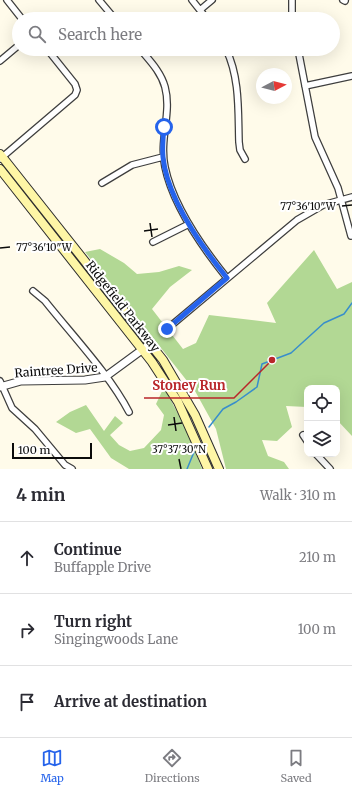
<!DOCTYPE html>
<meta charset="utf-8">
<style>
:root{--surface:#fff;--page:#f2f2f3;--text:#2b2b33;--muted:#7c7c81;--line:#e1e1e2;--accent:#2563eb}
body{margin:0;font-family:Merriweather,serif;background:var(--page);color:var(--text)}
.controls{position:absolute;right:12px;bottom:12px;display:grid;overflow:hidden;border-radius:8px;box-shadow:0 4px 16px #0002}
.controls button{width:36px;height:36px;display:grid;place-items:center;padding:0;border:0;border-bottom:1px solid var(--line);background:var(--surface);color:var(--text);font:20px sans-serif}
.compass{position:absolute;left:256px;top:68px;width:36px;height:36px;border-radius:50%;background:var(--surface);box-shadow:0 4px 16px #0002;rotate:83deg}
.scale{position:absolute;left:12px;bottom:10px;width:80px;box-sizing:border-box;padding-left:4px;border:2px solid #0b0b0b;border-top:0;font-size:11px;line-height:14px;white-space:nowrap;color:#0b0b0b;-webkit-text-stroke:3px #fff;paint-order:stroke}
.stop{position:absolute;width:12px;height:12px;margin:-9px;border:3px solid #2563eb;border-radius:50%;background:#fff}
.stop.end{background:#2563eb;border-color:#fff;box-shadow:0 1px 4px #0008}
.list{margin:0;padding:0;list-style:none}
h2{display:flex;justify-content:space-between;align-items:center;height:52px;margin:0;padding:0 16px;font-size:17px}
h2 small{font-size:13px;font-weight:400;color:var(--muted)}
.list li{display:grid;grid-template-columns:26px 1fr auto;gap:12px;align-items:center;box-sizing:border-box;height:72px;padding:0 16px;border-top:1px solid var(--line)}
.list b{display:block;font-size:15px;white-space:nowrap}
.list p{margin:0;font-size:13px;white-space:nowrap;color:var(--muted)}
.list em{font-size:13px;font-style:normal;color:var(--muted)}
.icon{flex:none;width:22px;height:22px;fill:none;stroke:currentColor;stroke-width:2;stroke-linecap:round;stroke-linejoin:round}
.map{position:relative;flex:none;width:352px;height:469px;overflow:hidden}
.search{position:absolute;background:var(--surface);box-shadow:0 4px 16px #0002;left:12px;right:12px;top:12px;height:44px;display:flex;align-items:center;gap:10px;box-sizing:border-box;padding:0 14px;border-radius:22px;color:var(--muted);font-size:15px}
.sheet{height:268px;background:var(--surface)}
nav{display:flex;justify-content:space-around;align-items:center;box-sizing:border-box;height:56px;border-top:1px solid var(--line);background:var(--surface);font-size:11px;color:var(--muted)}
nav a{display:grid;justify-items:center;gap:2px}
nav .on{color:var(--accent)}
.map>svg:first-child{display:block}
</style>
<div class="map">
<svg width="352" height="469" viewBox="0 0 352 469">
<rect width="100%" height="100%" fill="#fffbea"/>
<!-- forest -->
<path fill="#b2d894" d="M100 249 124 263 137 274 159 272 179 266 192 270 170 287 152 309 183 349 196 343 209 315 276 323 267 303 314 250 337 289 352 282V436L337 420V388H307V407L286 406 292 427 277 441 262 440 268 456 284 462 289 469H226L216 429 195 391 85 252Z
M164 387 188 433 202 469H129L111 458 90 429 76 433 56 422 70 412 86 405 104 431 115 416 123 423 110 435 119 445 130 451 144 448 161 430 164 415 156 404Z"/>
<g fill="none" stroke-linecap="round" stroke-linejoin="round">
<!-- stream -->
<path stroke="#388ecb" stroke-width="1.5" d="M209 427 223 409 236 402 257 387 262 364 291 353 324 323 344 314 352 303
M187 469 194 452"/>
<!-- minor casing -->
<g stroke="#3e3e3e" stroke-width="8">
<path id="minor" d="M7 0 22 19
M99 0 115 19
M192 0 207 19
M343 0 345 1
M200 10 212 0
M292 19V0
M140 49C150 61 161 72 165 87 172 113 159 139 165 167 173 206 202 247 227 278
M226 49C240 78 238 111 239 142L240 150 245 159
M298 49 315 137 338 188 351 236
M0 61 19 45
M305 86 352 76
M0 159 75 95 77 90 75 84 47 49
M102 183 132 165 163 157
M153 242 189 224
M33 291 45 301C72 335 110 375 129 412
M167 329 297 220 323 205 352 197
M0 381 12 408 35 429 65 465 72 469
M303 435 307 441
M316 454 330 469"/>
</g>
<!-- tertiary casing -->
<g stroke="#3e3e3e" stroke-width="9">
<path id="tertiary" d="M0 387 21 381 85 380 105 377 150 344"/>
</g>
<!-- secondary casing -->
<g stroke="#2d2d2d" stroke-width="10">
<path id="secondary" d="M0 154 163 360 195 415 219 469
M0 169 152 362 178 402 208 469"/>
</g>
<!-- minor -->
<use href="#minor" stroke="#fff" stroke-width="5.5"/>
<!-- tertiary -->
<use href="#tertiary" stroke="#fff" stroke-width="7"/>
<!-- secondary -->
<use href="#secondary" stroke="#fef6a6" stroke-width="8"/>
</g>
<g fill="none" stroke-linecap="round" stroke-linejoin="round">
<!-- route -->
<path stroke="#2563eb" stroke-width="5" d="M164 127C163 137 162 147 163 157 167 198 202 247 227 278L167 329"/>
</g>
<!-- ticks -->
<path fill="none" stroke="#0b0b0b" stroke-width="1.5" d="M342 206 352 205M150 223 152 237M144 231 158 229M0 248 10 247M174 417 176 431M168 425 182 423M179 459 181 469"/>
<g text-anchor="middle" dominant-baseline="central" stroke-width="4" stroke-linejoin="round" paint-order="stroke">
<!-- street labels -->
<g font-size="12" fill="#0b0b0b" stroke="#fff">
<text transform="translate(123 306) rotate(52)">Ridgefield Parkway</text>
<text transform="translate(56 370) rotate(-4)">Raintree Drive</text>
</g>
</g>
<g font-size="10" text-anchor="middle" fill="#0b0b0b" stroke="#fff" stroke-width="4" stroke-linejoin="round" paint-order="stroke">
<text x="308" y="210">77°36'10"W</text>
<text x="44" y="251">77°36'10"W</text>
<text x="179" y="453">37°37'30"N</text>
</g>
<!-- callouts -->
<path fill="none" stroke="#b9262a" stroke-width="1.5" d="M272 360L234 398H144"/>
<circle fill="#b9262a" stroke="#fff" stroke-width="1.5" cx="272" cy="360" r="4"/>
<g font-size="13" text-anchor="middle" font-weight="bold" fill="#b9262a" stroke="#fff" stroke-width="4" stroke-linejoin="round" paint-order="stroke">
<text x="189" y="390">Stoney Run</text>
</g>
</svg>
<div class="controls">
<button><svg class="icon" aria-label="locate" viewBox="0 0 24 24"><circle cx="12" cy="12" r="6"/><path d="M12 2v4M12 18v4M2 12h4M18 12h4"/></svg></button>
<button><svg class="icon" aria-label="layers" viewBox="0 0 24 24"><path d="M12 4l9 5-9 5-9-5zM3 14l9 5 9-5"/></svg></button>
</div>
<svg class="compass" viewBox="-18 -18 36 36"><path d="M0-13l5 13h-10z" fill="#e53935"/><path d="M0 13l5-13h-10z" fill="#7c7c81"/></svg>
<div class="scale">100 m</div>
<div class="stop" style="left:164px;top:127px"></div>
<div class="stop end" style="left:167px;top:329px"></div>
<div class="search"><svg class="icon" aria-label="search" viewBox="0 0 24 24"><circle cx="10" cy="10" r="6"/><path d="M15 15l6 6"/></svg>Search here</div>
</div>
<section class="sheet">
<h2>4 min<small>Walk · 310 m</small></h2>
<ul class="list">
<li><svg class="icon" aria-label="ahead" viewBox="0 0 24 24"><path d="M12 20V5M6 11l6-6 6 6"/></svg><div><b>Continue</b><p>Buffapple Drive</p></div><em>210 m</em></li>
<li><svg class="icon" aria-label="right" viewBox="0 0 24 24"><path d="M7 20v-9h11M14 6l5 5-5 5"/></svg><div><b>Turn right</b><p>Singingwoods Lane</p></div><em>100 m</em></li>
<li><svg class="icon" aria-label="arrive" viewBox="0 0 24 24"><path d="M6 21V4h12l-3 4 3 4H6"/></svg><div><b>Arrive at destination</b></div></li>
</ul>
</section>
<nav>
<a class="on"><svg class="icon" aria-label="map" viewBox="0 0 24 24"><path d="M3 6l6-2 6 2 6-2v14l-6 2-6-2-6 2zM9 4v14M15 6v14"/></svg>Map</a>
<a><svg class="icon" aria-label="directions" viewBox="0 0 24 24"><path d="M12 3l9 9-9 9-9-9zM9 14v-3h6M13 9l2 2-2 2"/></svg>Directions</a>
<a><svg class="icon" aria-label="saved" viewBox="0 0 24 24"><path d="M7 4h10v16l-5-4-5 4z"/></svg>Saved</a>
</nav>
